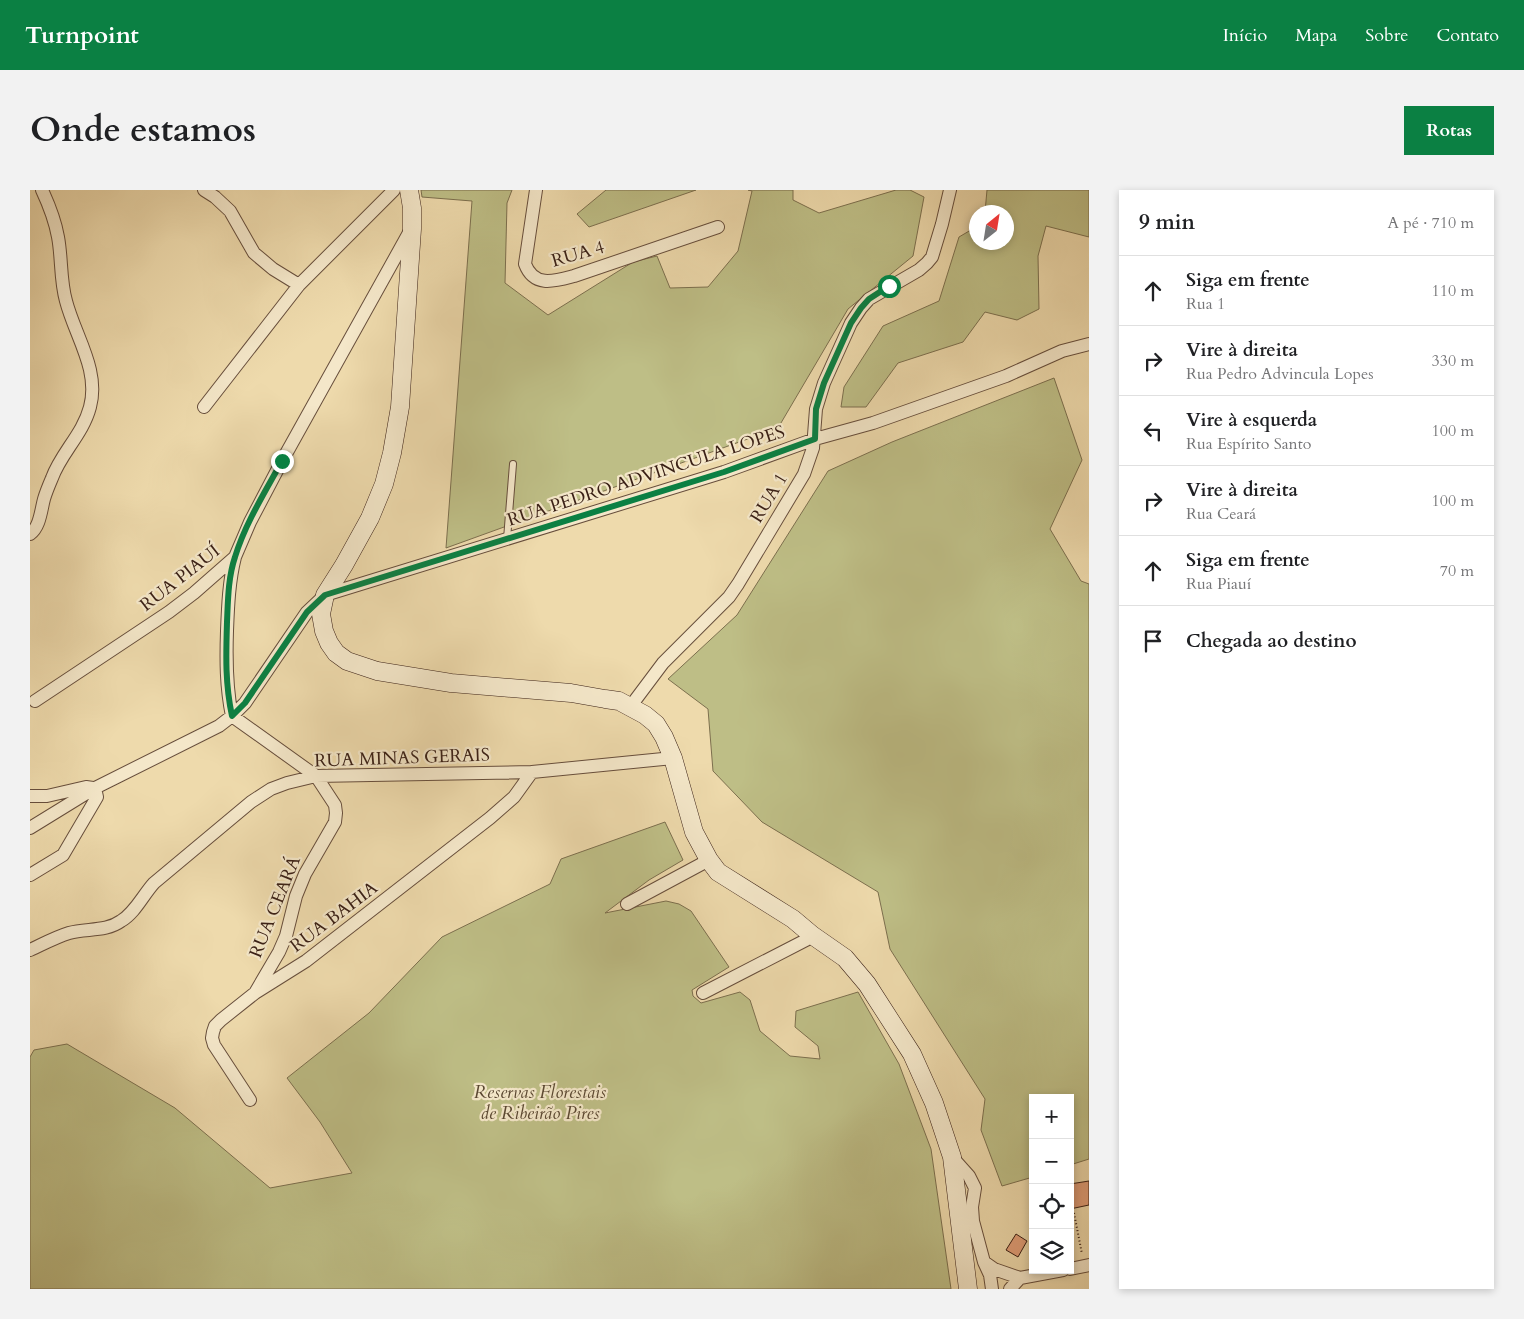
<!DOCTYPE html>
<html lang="pt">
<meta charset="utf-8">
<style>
:root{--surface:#fff;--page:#f2f2f2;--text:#202124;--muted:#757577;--line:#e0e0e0;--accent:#0b8043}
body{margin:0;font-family:Cardo,serif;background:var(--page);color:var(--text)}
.controls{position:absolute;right:15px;bottom:15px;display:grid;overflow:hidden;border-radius:0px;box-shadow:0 2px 8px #0003}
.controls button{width:45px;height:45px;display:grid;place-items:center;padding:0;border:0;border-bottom:1px solid var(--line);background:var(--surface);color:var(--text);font:25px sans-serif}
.compass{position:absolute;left:939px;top:15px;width:45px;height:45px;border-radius:50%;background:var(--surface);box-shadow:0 2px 8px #0003;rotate:30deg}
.stop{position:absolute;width:15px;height:15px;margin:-11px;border:4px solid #0b8043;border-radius:50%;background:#fff}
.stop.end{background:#0b8043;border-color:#fff;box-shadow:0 1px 5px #0008}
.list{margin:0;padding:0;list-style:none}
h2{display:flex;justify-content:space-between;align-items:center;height:65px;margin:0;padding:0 20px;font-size:21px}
h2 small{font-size:16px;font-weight:400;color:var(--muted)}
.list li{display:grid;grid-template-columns:32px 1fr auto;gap:15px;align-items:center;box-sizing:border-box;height:70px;padding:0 20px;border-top:1px solid var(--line)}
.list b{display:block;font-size:19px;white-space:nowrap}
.list p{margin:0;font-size:16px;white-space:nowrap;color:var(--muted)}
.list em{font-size:16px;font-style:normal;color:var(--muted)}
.icon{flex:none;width:28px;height:28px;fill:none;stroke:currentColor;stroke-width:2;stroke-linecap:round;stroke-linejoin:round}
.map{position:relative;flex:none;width:1059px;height:1099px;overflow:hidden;border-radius:0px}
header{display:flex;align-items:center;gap:30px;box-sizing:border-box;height:70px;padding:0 25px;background:var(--accent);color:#fff}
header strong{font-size:24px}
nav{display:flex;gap:28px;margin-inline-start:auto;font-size:18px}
.intro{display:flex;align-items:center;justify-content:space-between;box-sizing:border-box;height:120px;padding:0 30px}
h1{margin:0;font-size:35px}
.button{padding:12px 22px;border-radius:0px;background:var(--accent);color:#fff;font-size:18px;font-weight:700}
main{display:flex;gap:30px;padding:0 30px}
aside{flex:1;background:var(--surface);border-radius:0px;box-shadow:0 2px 8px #0003}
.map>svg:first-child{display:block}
</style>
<header>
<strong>Turnpoint</strong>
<nav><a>Início</a><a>Mapa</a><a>Sobre</a><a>Contato</a></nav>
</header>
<div class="intro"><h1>Onde estamos</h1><a class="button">Rotas</a></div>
<main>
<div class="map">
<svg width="1059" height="1099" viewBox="0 0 1059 1099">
<rect width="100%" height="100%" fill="#eedaac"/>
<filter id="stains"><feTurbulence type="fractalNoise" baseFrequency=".004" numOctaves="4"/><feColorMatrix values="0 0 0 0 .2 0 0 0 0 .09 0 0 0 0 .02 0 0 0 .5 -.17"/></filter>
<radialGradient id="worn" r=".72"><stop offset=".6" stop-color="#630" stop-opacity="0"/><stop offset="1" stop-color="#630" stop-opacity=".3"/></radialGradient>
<!-- green -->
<path fill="#bebe86" stroke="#7c6f4e" d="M391 0H482L477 13 475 93 518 125 603 72 627 66 640 98 678 97 708 61 722 1 718 0H763V10L789 23 866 0H880L894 7 883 66 818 119 748 238 416 358 442 11 392 7Z
M576 0H666L559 37 547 24Z
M957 0H1059V47L1016 36 1008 66 1009 119 987 130 955 122 933 152 868 173 836 217H811L814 197 853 136 909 111 929 47 946 37V52H976V22H955Z
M1024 188 1052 270 1020 339 1051 391 1059 394V969L1040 975V908H1003V987L972 996 951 940 955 909 860 759 848 702 732 632 683 581 678 519 638 489 707 425 798 281 862 252Z
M635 632 653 670 619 690 575 723 636 711 649 714 661 721 699 777 662 800 663 806 671 813 710 802 720 810 730 841 760 866 790 869 788 856 765 837 766 821 828 802 869 874 901 959 921 1099H0V867L4 860 37 854 145 918 240 998 322 983 290 932 257 888 339 823 412 747 520 694 531 669Z"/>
<!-- building -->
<path fill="#e09e78" stroke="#3a2016" d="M1059 991V1015L1040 1019V994Z
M986 1044 997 1051 988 1067 976 1060Z"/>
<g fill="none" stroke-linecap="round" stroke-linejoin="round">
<!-- service casing -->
<g stroke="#674e3c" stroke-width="8">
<path id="service" d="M477 349 483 274"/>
</g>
<!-- minor casing -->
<g stroke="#674e3c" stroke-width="14">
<path id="minor" d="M174 0 185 7 200 21 224 63 243 79 269 95
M506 0 495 74C504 98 525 91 544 86L688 37
M174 217 269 95 364 0
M0 344C10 337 11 320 14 309 16 302 19 295 22 288 31 263 53 244 60 217 70 180 45 146 36 111 30 90 32 68 28 47 25 30 19 15 12 0
M205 367C199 391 198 415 197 441 196 470 196 497 202 526L286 586 305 615 306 623 305 632 275 684 266 706 256 746 249 762 225 803
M5 511 139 422 164 403 205 367 220 332 252 271 380 41
M600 517 633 473 699 407 708 394 774 284 783 258 786 219 794 193 821 133 831 118 839 109 889 80 897 73 902 67 912 34 920 0
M0 606H17L56 597 63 598
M0 638 65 598 189 536 202 526 215 513 277 422 295 405 694 282 785 249 843 233 976 186 1032 161 1059 154
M0 685 33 665 67 607 65 598
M597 714 679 670
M0 760C13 754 26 747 39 743 56 738 76 742 91 731 105 723 113 705 124 693L221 612 241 599 257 593 286 586 502 582 643 568
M673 803 776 750 782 745
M220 910 184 855 182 848 183 842 185 836 191 830 225 803 276 771 460 628 484 607 502 582
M922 967 939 986 945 998 942 1017 943 1031 954 1072 960 1085 962 1099
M954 1072 964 1079 990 1088 1033 1080
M1040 1079 1059 1075
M980 1099 990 1088"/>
</g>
<!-- secondary casing -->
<g stroke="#3a2016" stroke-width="19">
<path id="secondary" d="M379 0 382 18V39L370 217 362 263 354 294 340 328 314 375 295 405 291 424 294 441 299 453 306 463 317 471 347 481 421 493 541 503 575 509 589 511 615 525 626 534 634 547 643 568 664 642 679 670 688 682 763 729 782 745 815 768 837 794 882 864 904 913 922 967 938 1099"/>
</g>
<!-- path -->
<path stroke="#3a2016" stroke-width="2" stroke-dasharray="1 2.5" stroke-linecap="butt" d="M1044 1023 1052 1064"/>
<!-- service -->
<use href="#service" stroke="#f4e7c9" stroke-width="6"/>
<!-- minor -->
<use href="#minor" stroke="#f4e7c9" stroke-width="12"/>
<!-- secondary -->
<use href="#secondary" stroke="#f4e7c9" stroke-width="18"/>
</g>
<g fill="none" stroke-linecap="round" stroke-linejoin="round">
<!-- route -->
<path stroke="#0b8043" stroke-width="6" d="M252 271C235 302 215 334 205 367 198 388 198 410 197 432 196 465 195 493 202 526L215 513 277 422 295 405 694 282 785 249 786 219 794 193 821 133 831 118 839 109 859 96"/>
</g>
<g text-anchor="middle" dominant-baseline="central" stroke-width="4.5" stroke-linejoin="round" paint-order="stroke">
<!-- street labels -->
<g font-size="18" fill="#3a2016" stroke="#f4e7c9">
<text transform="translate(548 64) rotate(-16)">RUA 4</text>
<text transform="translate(616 286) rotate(-18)">RUA PEDRO ADVINCULA LOPES</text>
<text transform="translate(739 308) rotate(-59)">RUA 1</text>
<text transform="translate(150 388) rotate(-38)">RUA PIAUÍ</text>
<text transform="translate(372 568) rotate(-2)">RUA MINAS GERAIS</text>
<text transform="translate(245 717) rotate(-68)">RUA CEARÁ</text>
<text transform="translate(304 727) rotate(-37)">RUA BAHIA</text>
</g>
<!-- park labels -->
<g font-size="18" font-style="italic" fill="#5b4832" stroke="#f4e7c9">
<text x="510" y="902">Reservas Florestais<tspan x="510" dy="21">de Ribeirão Pires</tspan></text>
</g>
</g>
<rect width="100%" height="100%" filter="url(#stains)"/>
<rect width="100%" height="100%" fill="url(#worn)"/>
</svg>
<div class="controls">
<button>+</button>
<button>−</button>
<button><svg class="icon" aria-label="locate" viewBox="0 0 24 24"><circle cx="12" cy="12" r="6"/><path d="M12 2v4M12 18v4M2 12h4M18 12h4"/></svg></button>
<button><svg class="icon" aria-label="layers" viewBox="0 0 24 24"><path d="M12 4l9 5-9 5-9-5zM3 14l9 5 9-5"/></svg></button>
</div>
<svg class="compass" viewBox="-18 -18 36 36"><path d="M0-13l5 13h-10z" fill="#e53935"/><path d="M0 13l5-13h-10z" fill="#757577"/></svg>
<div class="stop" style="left:859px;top:96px"></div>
<div class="stop end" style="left:252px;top:271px"></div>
</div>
<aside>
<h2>9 min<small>A pé · 710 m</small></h2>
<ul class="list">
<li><svg class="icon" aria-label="ahead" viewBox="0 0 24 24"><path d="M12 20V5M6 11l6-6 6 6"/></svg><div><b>Siga em frente</b><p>Rua 1</p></div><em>110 m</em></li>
<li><svg class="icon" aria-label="right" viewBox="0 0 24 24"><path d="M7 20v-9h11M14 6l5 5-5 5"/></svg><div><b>Vire à direita</b><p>Rua Pedro Advincula Lopes</p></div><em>330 m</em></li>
<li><svg class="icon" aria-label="left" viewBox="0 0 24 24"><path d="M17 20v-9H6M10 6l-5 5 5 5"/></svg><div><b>Vire à esquerda</b><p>Rua Espírito Santo</p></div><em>100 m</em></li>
<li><svg class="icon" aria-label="right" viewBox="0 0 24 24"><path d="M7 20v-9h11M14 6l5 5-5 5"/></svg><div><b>Vire à direita</b><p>Rua Ceará</p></div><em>100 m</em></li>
<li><svg class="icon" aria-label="ahead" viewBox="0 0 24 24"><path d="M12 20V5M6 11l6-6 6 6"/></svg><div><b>Siga em frente</b><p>Rua Piauí</p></div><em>70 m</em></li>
<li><svg class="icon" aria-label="arrive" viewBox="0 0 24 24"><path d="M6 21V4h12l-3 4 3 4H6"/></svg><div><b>Chegada ao destino</b></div></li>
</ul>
</aside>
</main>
